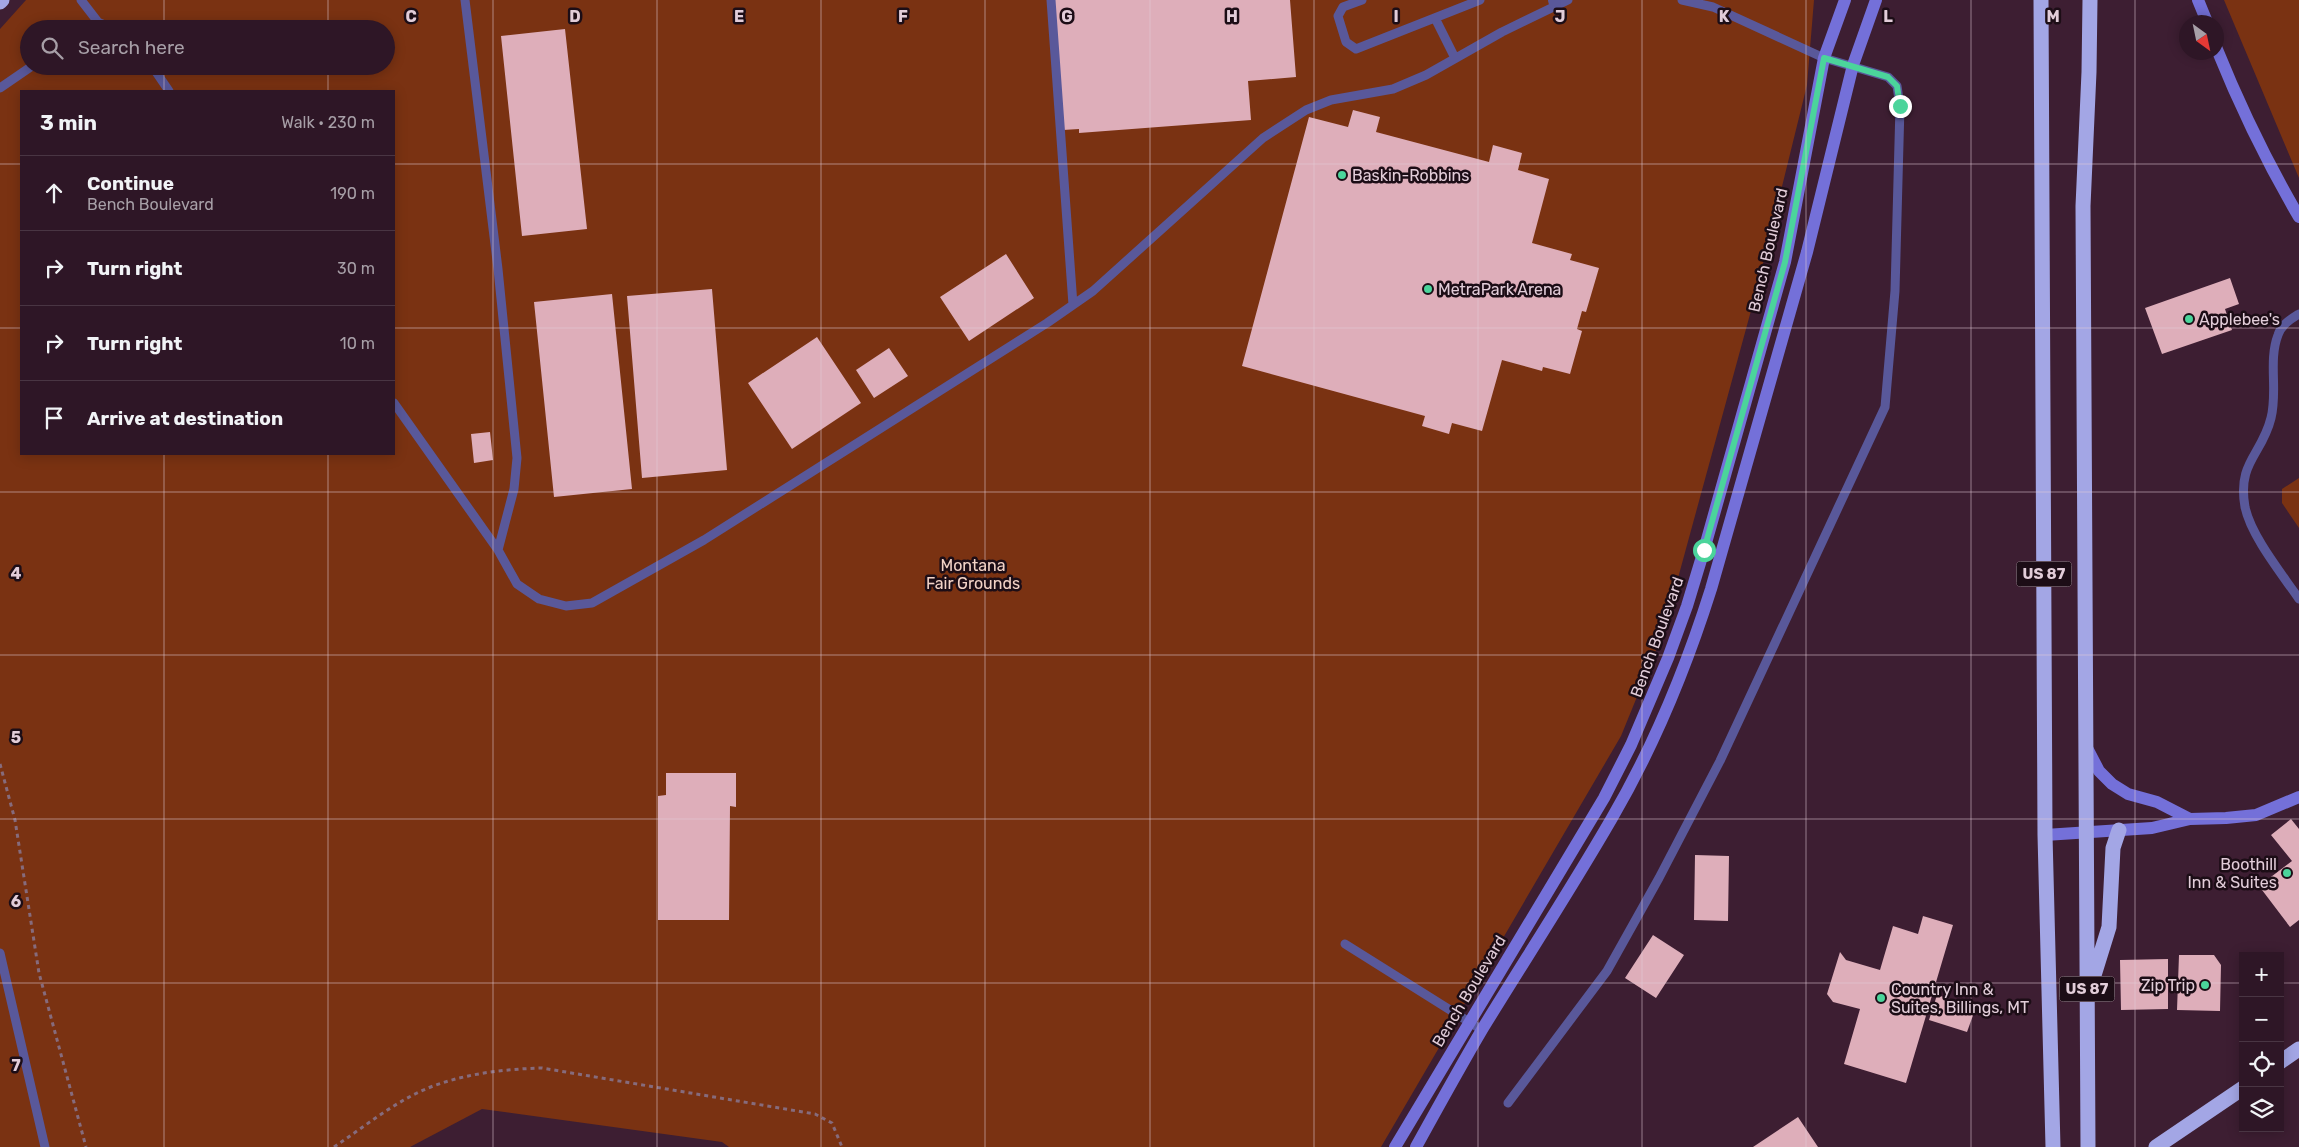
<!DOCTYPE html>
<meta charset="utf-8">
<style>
:root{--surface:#2e1626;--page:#3a2332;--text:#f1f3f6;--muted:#a79fa7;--line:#493543}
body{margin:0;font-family:Rubik,sans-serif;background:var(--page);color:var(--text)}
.controls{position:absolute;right:15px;bottom:15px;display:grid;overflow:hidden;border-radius:0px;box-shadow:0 2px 12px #0003}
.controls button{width:45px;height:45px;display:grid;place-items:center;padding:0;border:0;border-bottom:1px solid var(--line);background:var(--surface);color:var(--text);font:25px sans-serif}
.compass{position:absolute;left:2179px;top:15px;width:45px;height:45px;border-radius:50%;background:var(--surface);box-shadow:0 2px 12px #0003;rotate:147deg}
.stop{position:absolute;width:15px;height:15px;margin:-11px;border:4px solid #4bd49b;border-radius:50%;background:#fff}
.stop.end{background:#4bd49b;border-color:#fff;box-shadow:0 1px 5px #0008}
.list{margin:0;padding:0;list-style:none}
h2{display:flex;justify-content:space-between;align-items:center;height:65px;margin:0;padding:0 20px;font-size:21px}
h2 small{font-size:16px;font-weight:400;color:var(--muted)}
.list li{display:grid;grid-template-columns:32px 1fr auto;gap:15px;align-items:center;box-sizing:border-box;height:75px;padding:0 20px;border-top:1px solid var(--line)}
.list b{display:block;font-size:19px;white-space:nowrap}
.list p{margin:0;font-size:16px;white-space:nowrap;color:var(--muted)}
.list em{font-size:16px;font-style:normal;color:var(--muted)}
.icon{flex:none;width:28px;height:28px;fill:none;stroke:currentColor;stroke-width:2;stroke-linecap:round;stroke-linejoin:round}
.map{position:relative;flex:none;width:2299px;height:1147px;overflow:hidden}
.search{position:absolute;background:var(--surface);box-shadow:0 2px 12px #0003;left:20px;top:20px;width:375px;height:55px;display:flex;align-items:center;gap:12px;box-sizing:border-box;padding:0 18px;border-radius:28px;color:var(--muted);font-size:19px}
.panel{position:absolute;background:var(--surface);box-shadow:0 2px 12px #0003;left:20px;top:90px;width:375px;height:365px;border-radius:0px}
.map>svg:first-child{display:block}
</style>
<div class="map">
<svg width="2299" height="1147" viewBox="0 0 2299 1147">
<rect width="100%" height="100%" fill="#3d1e32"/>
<!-- green -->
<path fill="#7a3212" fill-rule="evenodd" d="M26 0H1814L1807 85 1755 296 1663 633 1621 736 1381 1147H729L722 1142 482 1109 410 1147H0V29ZM29 29H386V66H29ZM21 91H394V454H21Z
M2224 0H2299V178Z
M2299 478V528L2282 503V489Z"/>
<!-- building -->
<path fill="#deaeba" d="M1054 0H1290L1296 77 1248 81 1251 120 1079 133V129L1063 130Z
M565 29 587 229 522 236 501 36Z
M1353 110 1380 117 1376 132 1489 162 1493 145 1522 153 1518 170 1549 179 1532 243 1572 254 1570 260 1599 268 1586 312 1582 311 1577 329 1582 331 1570 374 1543 367 1542 371 1502 360 1482 431 1452 423 1449 434 1422 426 1425 416 1242 366 1309 117 1348 127Z
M1006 254 1034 298 969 341 940 297Z
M2230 278 2239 304 2225 309 2232 330 2162 354 2145 308Z
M712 289 727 470 642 478 627 296Z
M612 294 632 489 554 497 534 302Z
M817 337 861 403 792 449 748 383Z
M889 348 908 376 874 398 856 370Z
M490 432 493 460 474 463 471 434Z
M666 773H736V807L730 806 729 920H658V796L666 795Z
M2291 819 2299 829V920L2290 927 2259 886 2292 861 2271 835Z
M1695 855 1729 856 1728 921 1694 920Z
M1923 916 1953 925 1906 1083 1844 1064 1860 1009 1833 1002 1827 994 1840 952 1846 960 1880 970 1893 926 1918 934Z
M1653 935 1684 955 1656 998 1625 978Z
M2179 955H2214L2221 965 2220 1011 2177 1010Z
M2168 959V1009L2121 1010 2120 960Z
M1937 995 1976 1007 1967 1032 1929 1020Z
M1798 1117 1818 1147H1753Z"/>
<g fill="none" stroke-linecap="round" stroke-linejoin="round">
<!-- path -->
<path stroke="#866b7c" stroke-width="3" stroke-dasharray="4 4" stroke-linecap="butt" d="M0 764 15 820 39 973 86 1147
M334 1147C367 1125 399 1098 436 1085 470 1073 506 1069 542 1068L815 1114 832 1123 842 1147"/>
<!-- lane -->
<path stroke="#59589a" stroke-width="9" d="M81 0 98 22 88 29
M465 0 498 269 517 458 514 489 498 550
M1051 0 1073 305
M1362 0 1343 7 1338 16 1346 42 1356 49 1480 0
M1435 18 1455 58
M98 22 114 29
M152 66 169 91
M0 88 32 66
M2299 314C2291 319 2281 325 2278 335 2268 361 2278 391 2271 418 2262 455 2237 462 2245 507 2251 536 2282 574 2299 599
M394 403 498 550 517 584 539 599 566 606 592 603 704 540 1047 323 1093 291 1263 138 1306 110 1331 100 1393 89 1426 75 1502 32 1568 0
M1345 944 1482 1030
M0 953 45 1147
M1508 1103 1607 971 1659 878 1720 761 1885 407 1895 291 1900 106 1897 86 1888 77 1824 58 1713 7 1682 0"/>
<!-- street -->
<path stroke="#59589a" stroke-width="12" d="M1554 0 1555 4"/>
<!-- secondary -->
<path stroke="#7470d9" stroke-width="12" d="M2198 0 2207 22
M2216 47C2241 109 2265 159 2299 217
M2086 746 2099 771 2112 784 2128 794 2157 802 2190 819
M2045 835 2152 828 2190 819 2226 818 2256 815 2299 797
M1395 1147 1604 798 1631 745 1668 658 1687 606 1704 550 1785 262 1824 58 1845 0
M1416 1147C1438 1107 1460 1067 1483 1028 1526 958 1571 889 1612 818 1654 746 1686 668 1711 589L1807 252 1853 65 1876 0"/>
<!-- highway -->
<path stroke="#a3a6e5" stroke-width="15" d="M2041 0 2045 835 2053 1147
M0 2 2 0
M2091 985 2109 927 2113 848 2119 830
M2280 1062 2299 1049
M2088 1147 2083 206 2089 72 2090 0
M2156 1147 2243 1088"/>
</g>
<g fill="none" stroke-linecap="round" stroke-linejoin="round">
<!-- route -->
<path stroke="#4bd49b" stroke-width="6" d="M1704 550 1785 262 1824 58 1888 77 1897 86 1900 106"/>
</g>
<!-- grid -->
<path fill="none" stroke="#e2cdd9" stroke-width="1" stroke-opacity="0.55" d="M164 0V29M328 0V29M493 0V1147M657 0V1147M821 0V1147M985 0V1147M1150 0V1147M1314 0V1147M1478 0V1147M1642 0V1147M1806 0V1147M1971 0V1147M2135 0V1147M164 66V91M328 66V91M0 164H21M394 164H2299M0 328H21M394 328H2299M164 454V1147M328 454V1147M0 492H2299M0 655H2299M0 819H2299M0 983H2243M2280 983H2299"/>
<!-- markers -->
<g fill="#4bd49b" stroke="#1c0d16" stroke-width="2">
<circle cx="1342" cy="175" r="5"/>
<circle cx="1428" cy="289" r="5"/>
<circle cx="2189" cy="319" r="5"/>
<circle cx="2287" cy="873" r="5"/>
<circle cx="2205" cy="985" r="5"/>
<circle cx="1881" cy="998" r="5"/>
</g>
<g text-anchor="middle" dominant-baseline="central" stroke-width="5" stroke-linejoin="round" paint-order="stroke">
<!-- shield labels -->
<g fill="#1c0d16" stroke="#a7939e" stroke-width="1">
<rect x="2016.5" y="561.5" width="55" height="25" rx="4"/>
<rect x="2059.5" y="976.5" width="55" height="25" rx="4"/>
</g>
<g font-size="15" font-weight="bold" fill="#e2cdd9">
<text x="2044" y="574">US 87</text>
<text x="2087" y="989">US 87</text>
</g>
<!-- poi labels -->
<g font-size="16" fill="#e2cdd9" stroke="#1c0d16" text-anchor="start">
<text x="1352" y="175">Baskin-Robbins</text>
<text x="1438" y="289">MetraPark Arena</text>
<text x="2199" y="319">Applebee's</text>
<text x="2277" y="864" text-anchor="end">Boothill<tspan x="2277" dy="18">Inn &amp; Suites</tspan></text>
<text x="2195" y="985" text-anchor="end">Zip Trip</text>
<text x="1891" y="989">Country Inn &amp;<tspan x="1891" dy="18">Suites, Billings, MT</tspan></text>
</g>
<!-- street labels -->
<g font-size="16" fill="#e2cdd9" stroke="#1c0d16">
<text transform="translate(1768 250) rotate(-77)">Bench Boulevard</text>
<text transform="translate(1657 637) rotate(-70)">Bench Boulevard</text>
<text transform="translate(1469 991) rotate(-59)">Bench Boulevard</text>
</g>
<!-- park labels -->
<g font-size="16" fill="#f3d3c7" stroke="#1c0d16">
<text x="973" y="565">Montana<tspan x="973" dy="18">Fair Grounds</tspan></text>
</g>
</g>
<g font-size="16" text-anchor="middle" font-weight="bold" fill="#e2cdd9" stroke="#1c0d16" stroke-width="5" stroke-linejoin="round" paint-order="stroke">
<text x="411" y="22">C</text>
<text x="575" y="22">D</text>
<text x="739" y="22">E</text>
<text x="903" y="22">F</text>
<text x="1067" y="22">G</text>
<text x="1232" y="22">H</text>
<text x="1396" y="22">I</text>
<text x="1560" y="22">J</text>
<text x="1724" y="22">K</text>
<text x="1888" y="22">L</text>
<text x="2053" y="22">M</text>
<text x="16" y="579">4</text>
<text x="16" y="743">5</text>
<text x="16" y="907">6</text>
<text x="16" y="1071">7</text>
</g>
</svg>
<div class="controls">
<button>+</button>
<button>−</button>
<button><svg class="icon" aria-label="locate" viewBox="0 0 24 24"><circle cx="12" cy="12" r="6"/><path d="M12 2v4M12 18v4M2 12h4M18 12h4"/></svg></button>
<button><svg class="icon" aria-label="layers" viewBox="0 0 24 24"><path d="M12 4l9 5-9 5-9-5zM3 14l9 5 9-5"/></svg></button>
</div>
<svg class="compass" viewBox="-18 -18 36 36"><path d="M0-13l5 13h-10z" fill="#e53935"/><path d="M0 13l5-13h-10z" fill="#a79fa7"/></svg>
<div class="stop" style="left:1704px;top:550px"></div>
<div class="stop end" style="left:1900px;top:106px"></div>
<div class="search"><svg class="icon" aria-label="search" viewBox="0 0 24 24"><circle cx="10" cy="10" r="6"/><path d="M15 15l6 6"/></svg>Search here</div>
<section class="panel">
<h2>3 min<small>Walk · 230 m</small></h2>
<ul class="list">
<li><svg class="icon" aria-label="ahead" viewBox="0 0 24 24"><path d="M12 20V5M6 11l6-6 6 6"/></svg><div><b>Continue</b><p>Bench Boulevard</p></div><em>190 m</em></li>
<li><svg class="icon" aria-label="right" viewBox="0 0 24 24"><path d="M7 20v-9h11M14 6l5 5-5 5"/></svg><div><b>Turn right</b></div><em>30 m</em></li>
<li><svg class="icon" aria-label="right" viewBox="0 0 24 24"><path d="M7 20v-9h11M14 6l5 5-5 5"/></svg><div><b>Turn right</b></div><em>10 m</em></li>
<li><svg class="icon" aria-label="arrive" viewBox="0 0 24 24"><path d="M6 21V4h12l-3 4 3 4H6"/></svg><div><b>Arrive at destination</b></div></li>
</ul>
</section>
</div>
